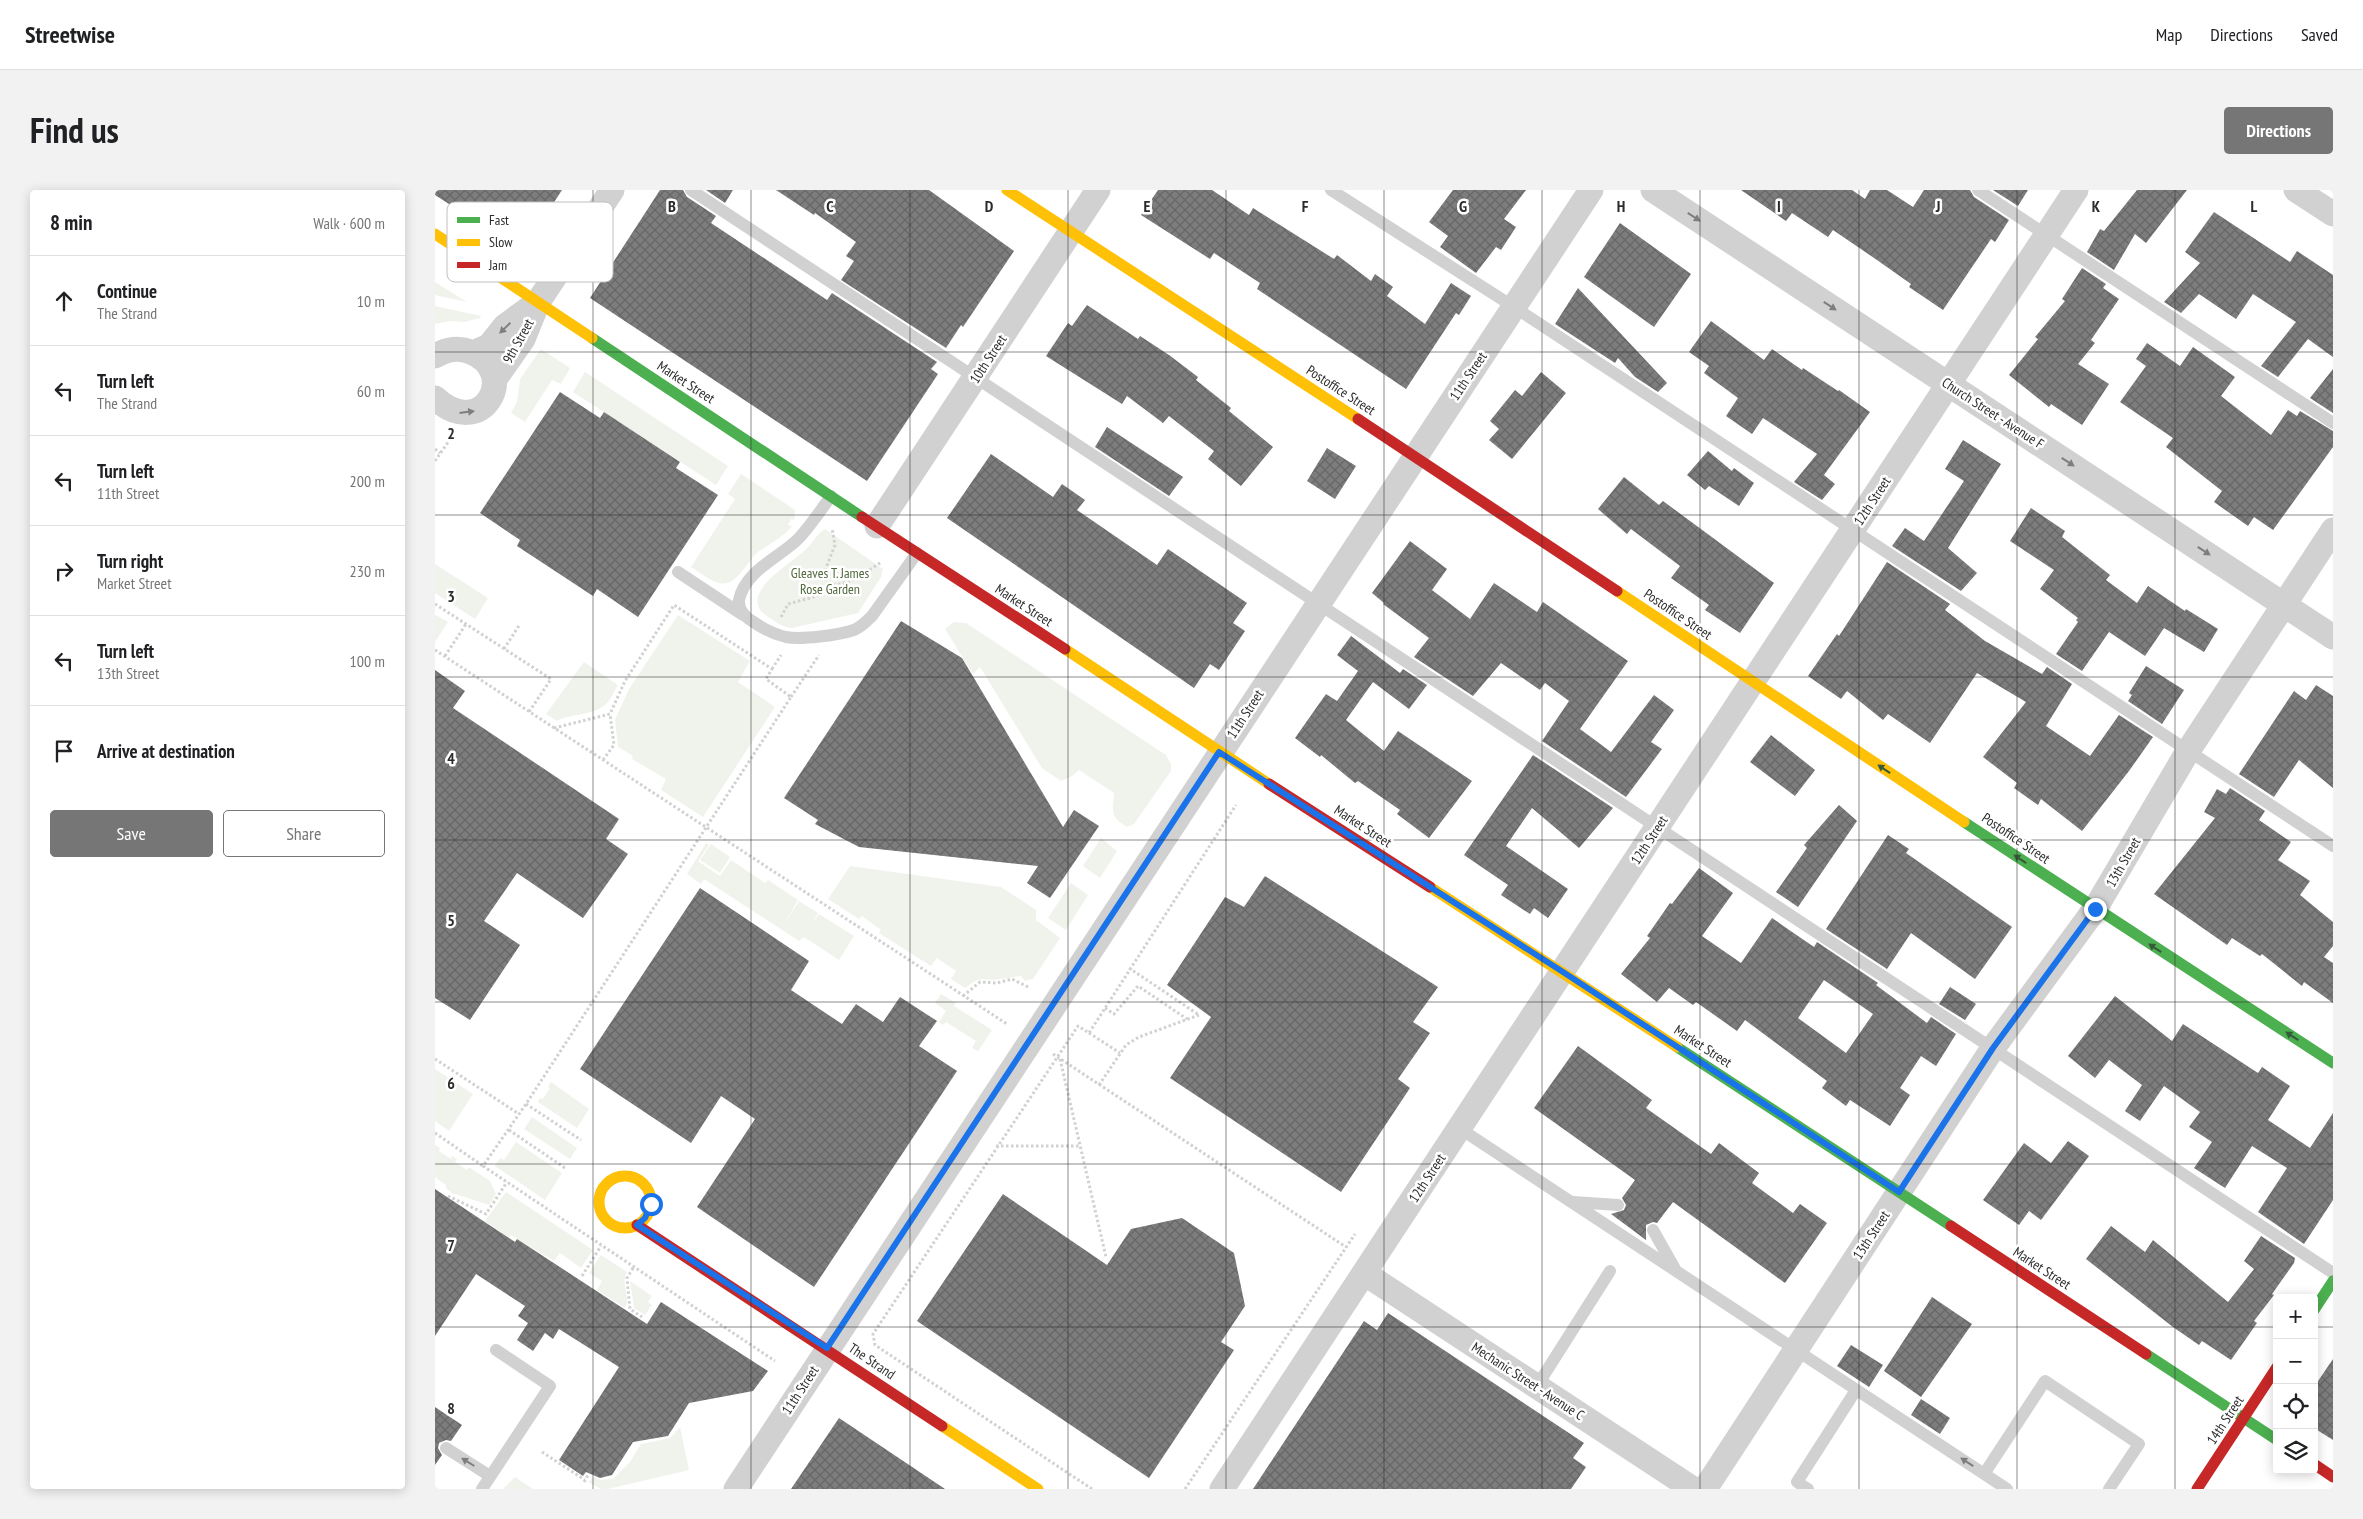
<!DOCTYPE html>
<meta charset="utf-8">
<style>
:root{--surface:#fff;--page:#f2f2f2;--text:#202124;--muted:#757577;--line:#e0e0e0;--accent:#767676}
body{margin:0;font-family:"PT Sans Narrow",sans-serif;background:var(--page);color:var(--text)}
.controls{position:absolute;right:15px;bottom:15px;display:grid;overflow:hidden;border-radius:5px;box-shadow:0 2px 12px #0003}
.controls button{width:45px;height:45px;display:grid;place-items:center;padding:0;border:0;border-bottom:1px solid var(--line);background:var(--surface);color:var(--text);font:25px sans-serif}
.stop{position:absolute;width:15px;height:15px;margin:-11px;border:4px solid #1a73e8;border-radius:50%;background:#fff}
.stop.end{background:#1a73e8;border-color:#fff;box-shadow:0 1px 5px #0008}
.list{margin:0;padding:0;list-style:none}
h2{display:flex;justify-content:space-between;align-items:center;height:65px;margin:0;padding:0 20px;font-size:21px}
h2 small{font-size:16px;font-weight:400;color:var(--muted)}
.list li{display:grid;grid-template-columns:32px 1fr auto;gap:15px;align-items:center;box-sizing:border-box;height:90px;padding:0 20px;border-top:1px solid var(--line)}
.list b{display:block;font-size:19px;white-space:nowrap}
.list p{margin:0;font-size:16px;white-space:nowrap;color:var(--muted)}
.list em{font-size:16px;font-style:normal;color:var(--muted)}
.actions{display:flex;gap:10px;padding:15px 20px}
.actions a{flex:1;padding:11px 0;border:1px solid var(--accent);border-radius:5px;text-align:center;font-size:18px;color:var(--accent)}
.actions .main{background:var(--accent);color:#fff}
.icon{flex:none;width:28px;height:28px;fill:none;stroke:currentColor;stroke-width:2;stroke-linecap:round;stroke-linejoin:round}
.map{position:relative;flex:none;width:1898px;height:1299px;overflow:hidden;border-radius:5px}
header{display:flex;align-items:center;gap:30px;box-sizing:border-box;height:70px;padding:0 25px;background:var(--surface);border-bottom:1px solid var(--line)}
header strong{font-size:24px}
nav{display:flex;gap:28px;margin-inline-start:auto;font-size:18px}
.intro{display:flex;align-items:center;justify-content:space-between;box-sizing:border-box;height:120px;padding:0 30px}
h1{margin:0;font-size:35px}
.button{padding:12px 22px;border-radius:5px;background:var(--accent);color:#fff;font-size:18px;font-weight:700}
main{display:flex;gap:30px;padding:0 30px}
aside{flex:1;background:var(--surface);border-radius:5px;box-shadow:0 2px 12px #0003}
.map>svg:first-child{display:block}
</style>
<header>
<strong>Streetwise</strong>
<nav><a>Map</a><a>Directions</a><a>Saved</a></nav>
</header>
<div class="intro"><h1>Find us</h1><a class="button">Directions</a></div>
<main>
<aside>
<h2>8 min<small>Walk · 600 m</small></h2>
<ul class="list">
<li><svg class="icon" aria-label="ahead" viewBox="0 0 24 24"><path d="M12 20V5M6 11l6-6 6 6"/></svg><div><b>Continue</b><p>The Strand</p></div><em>10 m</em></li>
<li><svg class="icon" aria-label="left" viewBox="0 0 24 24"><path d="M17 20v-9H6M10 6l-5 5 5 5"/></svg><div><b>Turn left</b><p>The Strand</p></div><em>60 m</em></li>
<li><svg class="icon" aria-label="left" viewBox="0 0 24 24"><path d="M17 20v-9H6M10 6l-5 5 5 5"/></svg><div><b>Turn left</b><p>11th Street</p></div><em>200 m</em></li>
<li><svg class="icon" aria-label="right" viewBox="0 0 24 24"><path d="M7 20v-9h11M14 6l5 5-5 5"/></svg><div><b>Turn right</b><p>Market Street</p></div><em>230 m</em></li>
<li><svg class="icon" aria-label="left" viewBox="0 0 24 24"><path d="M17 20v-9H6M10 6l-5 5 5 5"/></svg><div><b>Turn left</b><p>13th Street</p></div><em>100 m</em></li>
<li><svg class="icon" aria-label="arrive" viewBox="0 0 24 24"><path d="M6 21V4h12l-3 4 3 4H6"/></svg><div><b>Arrive at destination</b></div></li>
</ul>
<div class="actions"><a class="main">Save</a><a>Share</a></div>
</aside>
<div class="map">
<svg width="1898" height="1299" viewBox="0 0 1898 1299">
<defs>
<pattern id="building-cross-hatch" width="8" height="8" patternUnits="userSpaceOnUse" patternTransform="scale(1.25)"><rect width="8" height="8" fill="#7d7d7d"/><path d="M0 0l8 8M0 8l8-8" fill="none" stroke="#676767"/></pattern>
</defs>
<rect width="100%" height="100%" fill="#fff"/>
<!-- green -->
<path fill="#f0f3eb" d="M0 92 32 112 0 105Z
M0 116 46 126 45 128 29 132 15 131 0 134Z
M106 159 135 178 126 194 117 190 90 232 76 223 82 212 85 189Z
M150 182 293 276 281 295 138 202Z
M306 284 360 320 359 330 356 329 353 335 357 336C348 348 335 353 323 362 317 367 313 374 308 380 289 405 277 390 256 377L300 309 293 304Z
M390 339 448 379 446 387 423 423 357 438C347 437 341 432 333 427 299 405 356 374 369 361 378 354 380 345 390 339Z
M0 374 53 408 40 429 0 403Z
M1 425 13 432 0 452V426Z
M243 425 315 471 303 492 340 517 268 627 226 600 231 589 197 569 198 566 183 557 180 530 194 499Z
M519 432 531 433 731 565 736 574V581L699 634 692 637C674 626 678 622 679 603L644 580 637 586 626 591 607 578 545 477 538 484 510 439Z
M149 472 183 495C179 501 176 510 170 515 156 526 137 523 122 531L111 524Z
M666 648 682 661 665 688 648 676Z
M271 653 274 655 263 671 285 686 296 670 330 693 333 690 363 710 348 736 364 711 383 723 378 732 384 724 419 746 404 770 369 747 364 751 269 689 266 694 252 684Z
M276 654 295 667 285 683 265 670Z
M415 676 566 697 601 720V730L625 748 598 789 590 791 586 786 558 790 547 789 540 791 530 798 516 789 521 781 502 768 496 776 444 743 446 740 427 726 424 729 393 709Z
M636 693 653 705 631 740 613 728Z
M506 804 521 813 519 816 557 840 548 854 544 849 548 854 543 861 537 858 541 851 511 832 508 835 504 832 511 821 500 813Z
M0 879 38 904 14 941 0 931Z
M116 892 154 919 142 938 103 912 105 908 108 909 115 898 113 897Z
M97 927 142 958 135 969 89 939Z
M81 952 127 983 110 1010 60 976 65 968 69 970Z
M0 955 5 958 4 961 16 969 17 966 22 969 20 972 32 980 34 977 55 991 61 1004 54 1015 17 1003 11 998V995L0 987Z
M71 1002 158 1060 146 1078 125 1063 119 1071 76 1045 64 1062 58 1058 67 1043 50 1031Z
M166 1065 192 1082C185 1093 196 1107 190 1118L162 1100 167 1091 154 1083Z
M195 1091 217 1106 213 1112 217 1115 210 1125 199 1118Z
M245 1237 254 1280 173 1299H166L153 1292 159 1287 165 1290 178 1289 195 1272 206 1254 235 1248Z
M80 1287 98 1299H68Z"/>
<!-- building -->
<path fill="url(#building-cross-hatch)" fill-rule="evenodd" d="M0 0H127L87 61 0 5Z
M225 0H248L252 7 281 26 276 33 392 110 397 103 502 172 496 179 503 184 432 291 155 108Z
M271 0H298L290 13Z
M341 0H494L579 61 528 137 526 135 511 158 406 90 419 71 411 66 421 52 380 23 379 25Z
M723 0H777L814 25 818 18 899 69 902 65 936 91 940 84 958 97 952 106 990 134 1016 93 1036 106 1024 125 1021 123 971 199 822 99 825 93 779 63 775 69 706 25Z
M1018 0H1091L1069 29 1081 37 1066 60 1061 57 1041 83 1005 57 1013 46 994 32Z
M1306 0H1417L1430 9 1435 0H1452L1478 17 1489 0H1535L1539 7 1574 30 1560 52 1556 49 1508 120 1474 97 1476 94 1442 70 1398 40 1393 47 1357 23 1351 31Z
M1558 0H1593L1583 16Z
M1702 0H1752L1711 53 1700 44 1679 80 1652 62 1665 39 1669 41Z
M1779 22 1855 72 1862 61 1898 85V167L1873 149 1843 187 1826 176 1861 132 1818 104 1801 129 1764 104 1746 123 1729 112 1765 73 1750 62Z
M1185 33 1256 84 1219 137 1149 87Z
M1647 78 1671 94 1668 98 1684 109 1656 150 1660 153 1643 174 1674 194 1647 235 1616 214 1614 217 1574 185 1603 149 1600 147 1630 111 1627 109Z
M1143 98 1232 193 1223 202 1200 187 1183 168 1180 173 1120 134Z
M652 115 703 149 705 146 734 165 763 187 761 190 796 218 794 221 838 257 806 296 773 269 779 261 734 226 728 233 692 206 687 214 611 166 633 133 637 136Z
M1276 131 1329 170 1337 159 1367 180 1368 178 1403 201 1404 200 1435 222 1389 285 1400 294 1387 310 1359 292 1382 264 1328 228 1317 244 1291 226 1303 208 1269 183 1274 176 1254 162Z
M1712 153 1745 176 1758 157 1800 187 1786 206 1836 245 1853 220 1862 226 1865 221 1898 241V257L1838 340 1819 327 1813 336 1779 312 1787 301 1731 257 1738 248 1685 212 1711 176 1701 169Z
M1898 179V223L1875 208Z
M1106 182 1131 203 1077 269 1054 250 1064 239 1055 231 1080 200 1087 206Z
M125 202 165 228 169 222 245 272 241 278 283 305 203 427 162 399 158 406 82 356 85 350 45 323Z
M672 237 748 287 734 306 660 257Z
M1528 250 1566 274 1513 358 1542 383 1526 401 1457 356 1470 338 1489 351 1529 291 1510 279Z
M892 258 921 276 900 309 872 291Z
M1273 261 1297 281 1299 278 1319 293 1304 316 1274 296 1270 300 1252 285Z
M556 264 618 307 627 294 650 310 642 320 722 375 733 359 812 413 798 433 810 441 784 480 775 474 759 498 512 328Z
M1189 287 1224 315 1228 311 1339 393 1305 443 1270 420 1274 415 1236 388 1245 376 1196 339 1192 344 1163 319Z
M1596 318 1630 341 1627 347 1675 385 1671 390 1702 413 1713 396 1750 421 1751 419 1783 439 1769 462 1729 438 1710 466 1674 442 1647 481 1621 464 1643 432 1641 430 1643 428 1605 399 1619 380 1575 351Z
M975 351 1012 379 997 400 1035 429 1059 393 1102 422 1108 412 1193 471 1145 539 1176 562 1219 505 1239 520 1216 552 1227 559 1191 607 1107 551 1134 511 1110 493 1105 500 1066 473 1038 506 979 467 994 448 948 414 949 413 937 403Z
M1452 372 1515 414 1510 420 1550 451 1607 484 1612 477 1637 494 1611 536 1655 566 1684 525 1718 547 1694 581 1647 641 1606 609 1603 615 1579 598 1582 593 1548 567 1591 512 1542 483 1495 553 1453 524 1448 530 1412 501 1406 509 1373 486 1402 444 1404 446Z
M466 431 527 468 628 637 639 620 664 636 615 708 592 693 603 676 424 657 380 634 383 630 349 608Z
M916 446 965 483 968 479 992 495 974 519 938 492 911 530 949 561 963 541 1037 591 994 648 962 624 965 620 923 591 920 593 886 565 885 567 860 548 891 504 902 511 923 481 902 465Z
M1711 476 1749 500 1727 534 1693 511 1697 505 1694 503Z
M0 480 30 501 18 518 184 629 171 649 193 664 148 728 82 683 49 731 85 755 35 830 0 808Z
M1881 495 1898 506V598L1864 570 1839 607 1804 584 1859 501 1871 510Z
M1336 545 1380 580 1360 606 1315 572Z
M1098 565 1178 618 1144 658 1097 618 1071 656 1133 699 1113 728 1099 718 1095 724 1066 705 1073 695 1029 665Z
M1795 598 1830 621 1824 630 1856 652 1843 670 1875 691 1865 705 1898 732V756L1889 767 1898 773V813L1869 792 1867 796 1827 764 1825 766 1797 748 1792 755 1719 704 1780 628 1769 622 1782 599 1791 604Z
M1404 615 1422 631 1363 717 1341 702 1372 658 1369 655Z
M1453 645 1474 659 1471 663 1577 737 1540 789 1476 743 1452 779 1391 739Z
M1264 678 1298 703 1267 746 1306 773 1337 728 1379 757 1382 752 1443 793 1441 795 1492 833 1496 827 1521 844 1501 876 1486 866 1465 898 1475 905 1455 936 1415 910 1411 916 1387 898 1392 891 1310 830 1302 841 1261 812 1258 815 1234 798 1222 812 1186 784 1215 748 1212 746 1235 713 1237 714ZM1389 790 1438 824 1411 863 1363 828Z
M830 686 1003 797 978 832 995 843 963 889 975 898 906 1002 735 888 776 827 732 795 790 707 809 717Z
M265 698 374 771 356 800 407 834 421 814 448 832 465 807 502 831 484 856 522 881 379 1097 262 1017 320 929 286 906 256 953 145 879Z
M1515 797 1541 814 1530 830 1504 814Z
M1680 806 1737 851 1748 834 1823 883 1827 877 1855 896 1833 930 1875 958 1898 923V1010L1869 1054 1823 1022 1852 978 1817 956 1790 998 1759 978 1777 952 1754 937 1765 922 1729 896 1705 931 1690 921 1707 895 1674 870 1660 888 1633 866Z
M1143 856 1217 910 1211 918 1276 964 1284 953 1324 983 1317 993 1358 1023 1365 1014 1392 1033 1350 1093 1238 1012 1222 1033 1218 1032 1211 1035V1050L1176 1024 1189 1020 1191 1015 1187 1008 1200 990 1099 918Z
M1633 951 1654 966 1606 1030 1594 1021 1584 1035 1548 1010 1589 953 1616 973Z
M0 999 80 1052 82 1049 212 1134 226 1112 333 1181 318 1201 254 1213 233 1246 198 1252 177 1285 165 1288 151 1282 148 1286 124 1270 184 1177 124 1139 118 1149 110 1143 98 1161 82 1150 93 1133 83 1126 90 1116 41 1084 0 1146Z
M568 1004 672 1075 696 1039 747 1028 799 1063 810 1116 786 1152 799 1160 714 1288 482 1131Z
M1676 1036 1710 1062 1718 1050 1793 1112 1819 1079 1809 1071 1826 1046 1860 1068 1859 1073 1837 1104 1839 1105 1819 1131 1822 1133 1796 1170 1767 1151 1764 1155 1738 1137 1651 1069Z
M1497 1107 1537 1134 1486 1207 1449 1181Z
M953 1123 1149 1253 1138 1268 1151 1277 1136 1299H818L929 1131 942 1140Z
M1416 1155 1448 1175 1434 1197 1402 1176Z
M1898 1169V1250L1879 1238V1197Z
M1486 1209 1515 1228 1505 1244 1476 1225Z
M0 1217 27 1235 16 1251 11 1250 4 1253 3 1258 7 1265 0 1275Z
M404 1228 510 1299H356Z"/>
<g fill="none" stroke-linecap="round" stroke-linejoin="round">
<!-- path -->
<path stroke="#d1d1d1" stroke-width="3" stroke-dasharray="2.5 2.5" stroke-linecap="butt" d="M0 259 5 263
M0 271 18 245
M393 394C413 398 431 381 447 372
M0 414 116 489 94 522
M346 427 353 414 382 406 393 394 390 386 391 378 400 355 397 338
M69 459 85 434
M0 460 572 834
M10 466 31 434
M337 479 346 465
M356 507 384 465
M119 538 175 524 190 491 239 415 337 479 331 489 356 507 91 914 48 976 340 1171
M168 570 179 555 175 524
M694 778 764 825
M528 806 545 792 562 793 577 789 595 798
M670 818 679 824 703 796 752 829
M654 843 685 863
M618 864 911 1057
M0 869 84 924
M625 869 671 1067
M664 895 691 855 704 847 764 825
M91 914 146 950
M74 940 130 978
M0 943 48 976
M561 956H645
M13 1006 51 1024 72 992
M198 1078 192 1088 195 1119 207 1127
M147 1086 166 1056
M107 1262 150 1290
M149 1292 153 1285
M657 1299 440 1155 438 1144 643 836 654 843 801 615
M750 1299 920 1044"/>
<!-- lane -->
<path stroke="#d1d1d1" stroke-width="12" d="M256 0 1898 1083
M896 0 1079 117 1898 656
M1543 0 1898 233
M396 306C386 320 376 335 364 348 346 367 310 380 304 410 303 420 309 426 317 431 327 438 338 444 351 447 366 450 404 445 419 440 426 437 431 432 437 426L482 363
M243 382 308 425
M1024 938 1572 1299
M1138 1012 1183 1015
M1218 1040 1240 1079
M1102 1196 1175 1081
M11 1258 55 1286
M1549 1284 1610 1191 1704 1254 1674 1299
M47 1299 115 1196 61 1160
M1373 1299 1362 1292 1421 1200"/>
<!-- street -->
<path stroke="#d1d1d1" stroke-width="25" d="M1218 0 1898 447
M1861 0 1898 24
M38 163 54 156 70 136 103 112
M0 166C12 159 23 157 36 162 86 183 47 252 0 208
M60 189 88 149 103 112 177 0
M442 336 663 0
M929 1083 1258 1299
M301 1299 1156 0
M787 1299 1641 0
M1270 1299 1558 858 1660 719 1753 561 1898 340"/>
<!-- fast -->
<path stroke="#4caf50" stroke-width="11" d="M157 148 427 327
M1529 632 1898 873
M1242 857 1516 1036
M1879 1120 1898 1091
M1711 1164 1842 1250"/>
<!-- slow -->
<path stroke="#ffc107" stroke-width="11" d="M572 0 923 229
M0 44 157 148
M1182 401 1529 632
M630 459 834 594
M995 697 1242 857
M164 1012a26 26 0 1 1 52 0a26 26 0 1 1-52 0Z
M507 1236 603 1299"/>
<!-- jam -->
<path stroke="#c62828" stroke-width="11" d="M923 229 1182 401
M427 327 630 459
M834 594 995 697
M202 1035 507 1236
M1516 1036 1711 1164
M1879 1274 1898 1287
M1762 1299 1842 1177"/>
</g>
<!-- one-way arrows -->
<defs><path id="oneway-solid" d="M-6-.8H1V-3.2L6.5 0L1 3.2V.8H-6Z" transform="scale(1.25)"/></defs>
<g fill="#7e7e7e">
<use href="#oneway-solid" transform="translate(1259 27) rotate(33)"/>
<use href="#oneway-solid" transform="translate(1395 116) rotate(33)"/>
<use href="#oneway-solid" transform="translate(70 138) rotate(136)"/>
<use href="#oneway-solid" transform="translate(32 222) rotate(-7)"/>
<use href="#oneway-solid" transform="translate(1633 272) rotate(33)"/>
<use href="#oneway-solid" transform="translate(1769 361) rotate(33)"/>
<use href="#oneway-solid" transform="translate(33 1272) rotate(-148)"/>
<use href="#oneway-solid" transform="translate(1532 1272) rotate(-147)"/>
</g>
<g fill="#375a39">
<use href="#oneway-solid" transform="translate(1449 579) rotate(-146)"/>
<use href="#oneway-solid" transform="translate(1585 669) rotate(-146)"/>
<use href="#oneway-solid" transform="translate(1720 758) rotate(-147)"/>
<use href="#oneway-solid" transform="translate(1857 846) rotate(-147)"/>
</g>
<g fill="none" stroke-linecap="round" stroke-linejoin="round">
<!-- route -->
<path stroke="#1a73e8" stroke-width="6" d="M216 1014 210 1028 202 1035 392 1158 784 562 1128 782 1464 1002 1558 858 1660 719"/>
</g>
<!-- grid -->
<path fill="none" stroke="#2c2c2c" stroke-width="1" stroke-opacity="0.55" d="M158 0V1299M316 0V1299M475 0V1299M633 0V1299M791 0V1299M949 0V1299M1107 0V1299M1265 0V1299M1424 0V1299M1582 0V1299M1740 0V1299M0 162H1898M0 325H1898M0 487H1898M0 650H1898M0 812H1898M0 974H1898M0 1137H1842M1879 1137H1898"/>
<g text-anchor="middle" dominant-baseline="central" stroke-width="5" stroke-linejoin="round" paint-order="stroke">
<!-- street labels -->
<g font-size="14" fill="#2c2c2c" stroke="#fff">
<text transform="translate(83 151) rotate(-61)">9th Street</text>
<text transform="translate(553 169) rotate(-57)">10th Street</text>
<text transform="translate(1033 186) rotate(-56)">11th Street</text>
<text transform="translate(251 192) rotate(33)">Market Street</text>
<text transform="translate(906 200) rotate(33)">Postoffice Street</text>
<text transform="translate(1558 223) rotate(33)">Church Street - Avenue F</text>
<text transform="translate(1437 311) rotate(-57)">12th Street</text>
<text transform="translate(589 415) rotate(33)">Market Street</text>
<text transform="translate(1243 424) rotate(34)">Postoffice Street</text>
<text transform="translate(810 524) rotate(-57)">11th Street</text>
<text transform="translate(928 636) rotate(33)">Market Street</text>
<text transform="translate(1581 648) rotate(34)">Postoffice Street</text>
<text transform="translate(1214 650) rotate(-57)">12th Street</text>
<text transform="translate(1688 672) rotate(-60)">13th Street</text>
<text transform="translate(1268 856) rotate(33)">Market Street</text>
<text transform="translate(992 988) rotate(-57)">12th Street</text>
<text transform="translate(1436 1045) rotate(-57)">13th Street</text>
<text transform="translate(1607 1078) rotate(33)">Market Street</text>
<text transform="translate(437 1171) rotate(34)">The Strand</text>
<text transform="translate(1093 1191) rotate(33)">Mechanic Street - Avenue C</text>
<text transform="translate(365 1200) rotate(-57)">11th Street</text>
<text transform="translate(1790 1230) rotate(-57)">14th Street</text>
</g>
<!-- park labels -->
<g font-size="14" fill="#50673b" stroke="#fff">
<text x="395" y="383">Gleaves T. James<tspan x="395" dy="16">Rose Garden</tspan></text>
</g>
</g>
<!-- legend -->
<rect x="12" y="12" width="166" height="80" rx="8" fill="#fff" stroke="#c0c0c0" stroke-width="1"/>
<rect x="22" y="27" width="23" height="6" fill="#4caf50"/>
<rect x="22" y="49" width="23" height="7" fill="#ffc107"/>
<rect x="22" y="72" width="23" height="6" fill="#c62828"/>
<g font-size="14" fill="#2c2c2c">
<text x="54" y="35">Fast</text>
<text x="54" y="57">Slow</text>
<text x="54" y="80">Jam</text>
</g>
<g font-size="16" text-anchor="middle" font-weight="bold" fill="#2c2c2c" stroke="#fff" stroke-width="5" stroke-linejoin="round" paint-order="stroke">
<text x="237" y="22">B</text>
<text x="395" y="22">C</text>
<text x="554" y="22">D</text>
<text x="712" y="22">E</text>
<text x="870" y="22">F</text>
<text x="1028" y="22">G</text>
<text x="1186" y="22">H</text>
<text x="1344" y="22">I</text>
<text x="1503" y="22">J</text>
<text x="1661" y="22">K</text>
<text x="1819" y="22">L</text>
<text x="16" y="249">2</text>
<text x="16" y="412">3</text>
<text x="16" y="574">4</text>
<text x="16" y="736">5</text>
<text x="16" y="899">6</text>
<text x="16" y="1061">7</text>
<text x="16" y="1224">8</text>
</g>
</svg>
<div class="controls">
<button>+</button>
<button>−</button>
<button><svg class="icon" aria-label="locate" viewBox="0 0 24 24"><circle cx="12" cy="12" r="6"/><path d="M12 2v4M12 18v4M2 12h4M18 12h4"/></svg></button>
<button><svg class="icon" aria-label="layers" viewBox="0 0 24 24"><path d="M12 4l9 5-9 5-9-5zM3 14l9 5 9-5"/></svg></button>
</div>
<div class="stop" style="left:216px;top:1014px"></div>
<div class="stop end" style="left:1660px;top:719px"></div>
</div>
</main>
